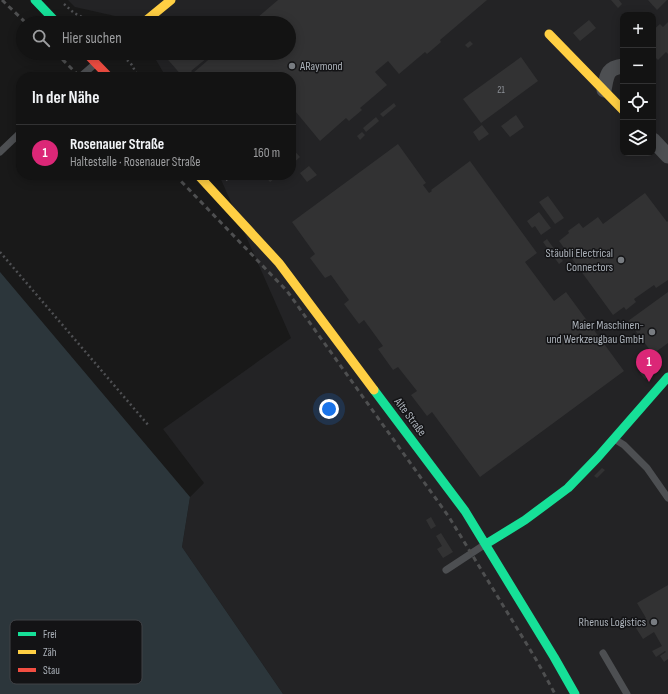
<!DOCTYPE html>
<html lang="de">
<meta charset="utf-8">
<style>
:root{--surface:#131313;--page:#202021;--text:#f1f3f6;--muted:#9d9ea0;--line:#323233;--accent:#db2777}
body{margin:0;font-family:"Sofia Sans Condensed",sans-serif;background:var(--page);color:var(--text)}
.controls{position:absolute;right:12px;top:12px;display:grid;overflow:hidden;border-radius:8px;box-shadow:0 2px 10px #0003}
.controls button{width:36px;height:36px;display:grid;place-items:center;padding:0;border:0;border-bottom:1px solid var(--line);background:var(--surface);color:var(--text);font:20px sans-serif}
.you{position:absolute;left:329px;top:409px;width:14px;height:14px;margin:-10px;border:3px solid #fff;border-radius:50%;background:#1a73e8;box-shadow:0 0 0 6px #1a73e833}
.badge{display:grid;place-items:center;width:26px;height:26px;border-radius:50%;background:var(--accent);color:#fff;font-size:13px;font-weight:700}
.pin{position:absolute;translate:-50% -33px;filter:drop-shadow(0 1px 2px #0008)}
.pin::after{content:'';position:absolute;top:21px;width:14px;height:12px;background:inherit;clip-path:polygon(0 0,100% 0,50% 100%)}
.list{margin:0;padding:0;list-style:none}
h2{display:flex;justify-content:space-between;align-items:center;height:52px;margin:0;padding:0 16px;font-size:17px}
h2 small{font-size:13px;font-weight:400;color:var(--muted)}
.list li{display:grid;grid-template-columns:26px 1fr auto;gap:12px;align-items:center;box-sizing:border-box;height:56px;padding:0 16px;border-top:1px solid var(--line)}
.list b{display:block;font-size:15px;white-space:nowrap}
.list p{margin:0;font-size:13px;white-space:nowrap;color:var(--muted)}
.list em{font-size:13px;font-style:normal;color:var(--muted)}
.icon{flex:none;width:22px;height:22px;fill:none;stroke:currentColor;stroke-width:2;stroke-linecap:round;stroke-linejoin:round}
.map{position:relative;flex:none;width:668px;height:694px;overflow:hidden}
.search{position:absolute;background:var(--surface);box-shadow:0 2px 10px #0003;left:16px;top:16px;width:280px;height:44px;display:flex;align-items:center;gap:10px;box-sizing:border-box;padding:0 14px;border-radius:22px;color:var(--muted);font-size:15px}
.panel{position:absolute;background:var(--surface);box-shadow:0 2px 10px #0003;left:16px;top:72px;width:280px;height:108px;border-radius:16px}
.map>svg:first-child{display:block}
</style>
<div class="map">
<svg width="668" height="694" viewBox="0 0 668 694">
<rect width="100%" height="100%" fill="#191919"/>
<!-- built -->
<path fill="#232325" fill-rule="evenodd" d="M68 0H668V694H283L182 547 190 497 204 483 163 429 291 338 219 175H291V77H166L152 53H289V23H123L115 16 75 7ZM623 15H653V153H623Z"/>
<!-- water -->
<path fill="#2c363b" d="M0 272 190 497 182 547 283 694H0Z"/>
<!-- building -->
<path fill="#323233" d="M278 0H487L440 40 441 42 427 54 425 52 399 74 388 61 375 72 387 85 360 108 362 110 349 121 346 118 320 141 291 106V77H183L163 54 164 53H213L191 71 193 73 214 55 218 59 225 53H289V23H251Z
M611 0H619L622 4 618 8Z
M648 0H667L657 10Z
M589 20 596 28 580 41 573 33Z
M668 22V54L666 52 658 60 653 55V30L660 24 663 27Z
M470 41 473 44 468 48 465 45Z
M521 57 538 81 481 123 463 99Z
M394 103 396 106 383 117 380 114Z
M516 115 524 127 510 137 501 126Z
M376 117 379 121 366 132 363 128Z
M482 125 489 134 479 141 473 132Z
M362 132 365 135 360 140 357 136Z
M398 144 426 183 423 185 429 193 432 191 431 190 470 161 537 253 525 262 554 301 566 292 624 371 480 477 432 412 427 416 411 395 417 391 398 367 393 370 378 349 383 346 364 320 359 324 344 304 349 300 331 275 325 278 310 258 315 254 292 222Z
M291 147 300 157 291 165Z
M309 166 317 175 307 182 300 173Z
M264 175H279L270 182Z
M645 193 667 222 668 221V280L656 288 654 285 634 299 636 302 626 310 624 307 613 315 559 241 569 233 568 231 579 223 583 228 598 217 603 224Z
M548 196 564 218 555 224 539 202Z
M539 212 551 228 541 235 535 226 532 228 527 221Z
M547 239 563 261 559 264 543 242Z
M668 292V343L653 354 628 321Z
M644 370 649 376 645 379 640 373Z
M602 468 605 470 597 478 594 476Z
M431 517 436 526 431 529 426 520Z
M441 533 453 552 443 558 437 549 442 546 436 536Z
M668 585V659L664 662 660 656 666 652 665 651 656 657 652 651 662 646 654 632 643 639 634 625 646 618 637 603Z"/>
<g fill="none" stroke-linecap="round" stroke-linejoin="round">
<!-- path -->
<path stroke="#4f5053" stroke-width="2.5" stroke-dasharray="2 3" stroke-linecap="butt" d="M64 4 74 13 94 23
M120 53 132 65 138 77
M223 175 229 182
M0 252 149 426"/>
<!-- lane -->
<path stroke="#4d4f52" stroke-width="7" d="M80 77 95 64
M0 152 21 132
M616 440 624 445 647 468 668 498
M446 570 484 545
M603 653 627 694"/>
<!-- street -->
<path stroke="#4d4f52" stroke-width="15" d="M604 90C607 76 606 68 623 66
M653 140 668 156"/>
<!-- fast -->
<path stroke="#16e098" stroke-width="9" d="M35 0 57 23
M374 390 465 511 554 657 575 694
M486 544 525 520 568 488 598 457 668 377"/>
<!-- slow -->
<path stroke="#ffcf43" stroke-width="9" d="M143 23 171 0
M549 34 623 110
M198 175 279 263 374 390"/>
<!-- jam -->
<path stroke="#f24e42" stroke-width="9" d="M86 53 109 77"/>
<!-- rail -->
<path stroke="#4e4f50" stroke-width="3" stroke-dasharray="5 4" stroke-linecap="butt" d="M2 0 26 23
M56 53 80 77
M175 175 287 291 449 517 537 661 555 694"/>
</g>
<!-- markers -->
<g fill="#787c81" stroke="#131315" stroke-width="1.5">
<circle cx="292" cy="66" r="4"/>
<circle cx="621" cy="260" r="4"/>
<circle cx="652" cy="332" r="4"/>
<circle cx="654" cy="622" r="4"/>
</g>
<g text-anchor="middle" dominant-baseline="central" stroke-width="3" stroke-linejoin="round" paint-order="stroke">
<!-- number labels -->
<g font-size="10" fill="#8d9198">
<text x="501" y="90">21</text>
</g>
<!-- poi labels -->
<g font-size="12" fill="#abb1b9" stroke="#131315" text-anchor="end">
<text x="300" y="66" text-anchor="start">ARaymond</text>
<text x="613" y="253">Stäubli Electrical<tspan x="613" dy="14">Connectors</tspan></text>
<text x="644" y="325">Maier Maschinen-<tspan x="644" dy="14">und Werkzeugbau GmbH</tspan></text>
<text x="646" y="622">Rhenus Logistics</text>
</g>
<!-- street labels -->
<g font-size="12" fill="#abb1b9" stroke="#131315">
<text transform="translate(410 417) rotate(53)">Alte Straße</text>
</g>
</g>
<!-- legend -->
<rect x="10" y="620" width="132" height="64" rx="6" fill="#131315" stroke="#414246" stroke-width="1"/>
<rect x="18" y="632" width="18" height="4" fill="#16e098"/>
<rect x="18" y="650" width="18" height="4" fill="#ffcf43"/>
<rect x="18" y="668" width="18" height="4" fill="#f24e42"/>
<g font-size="11" fill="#abb1b9">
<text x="43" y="638">Frei</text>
<text x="43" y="656">Zäh</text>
<text x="43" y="674">Stau</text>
</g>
</svg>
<div class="controls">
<button>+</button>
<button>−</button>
<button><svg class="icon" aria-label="locate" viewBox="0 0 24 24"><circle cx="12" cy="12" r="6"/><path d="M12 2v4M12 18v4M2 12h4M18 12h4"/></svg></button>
<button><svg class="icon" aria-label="layers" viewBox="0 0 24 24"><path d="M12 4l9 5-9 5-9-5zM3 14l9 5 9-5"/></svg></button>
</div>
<div class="you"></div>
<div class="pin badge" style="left:649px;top:382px">1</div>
<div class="search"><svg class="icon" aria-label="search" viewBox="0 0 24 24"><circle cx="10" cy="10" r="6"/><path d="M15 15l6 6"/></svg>Hier suchen</div>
<section class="panel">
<h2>In der Nähe<small></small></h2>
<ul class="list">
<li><span class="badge">1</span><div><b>Rosenauer Straße</b><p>Haltestelle · Rosenauer Straße</p></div><em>160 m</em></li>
</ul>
</section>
</div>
